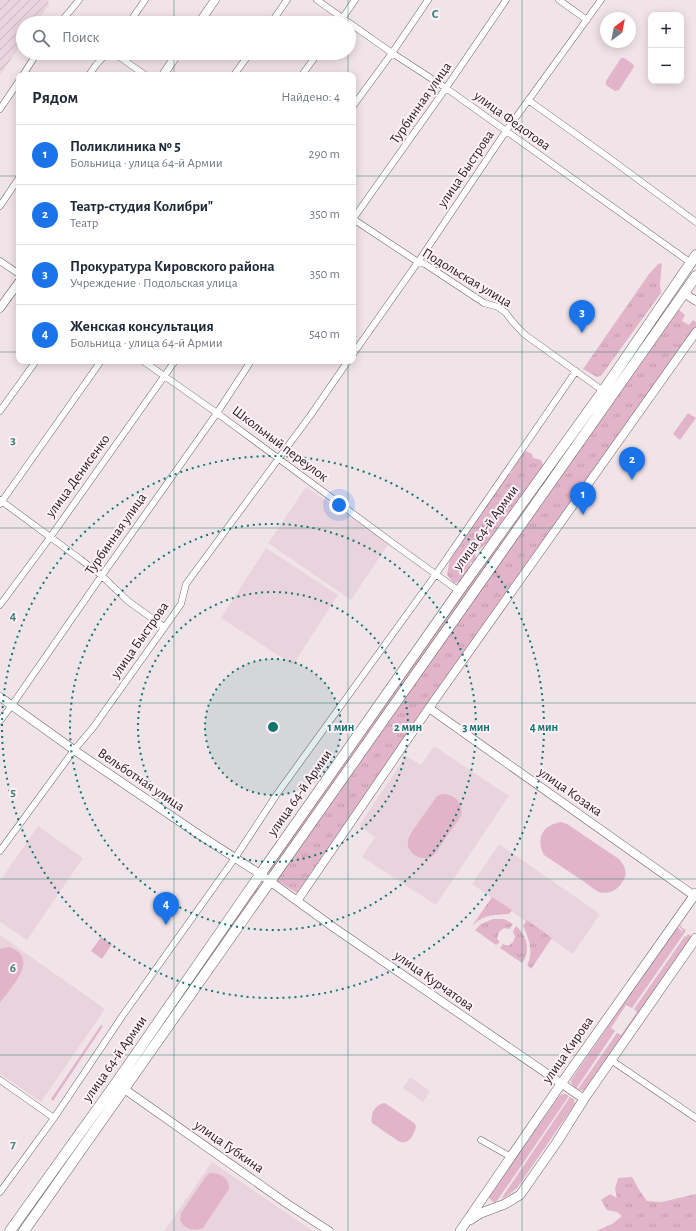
<!DOCTYPE html>
<html lang="ru">
<meta charset="utf-8">
<style>
:root{--surface:#fff;--page:#f6f6f7;--text:#1f2937;--muted:#747a83;--line:#e0e1e3;--accent:#1a73e8}
body{margin:0;font-family:"Alegreya Sans",sans-serif;background:var(--page);color:var(--text)}
.controls{position:absolute;right:12px;top:12px;display:grid;overflow:hidden;border-radius:8px;box-shadow:0 2px 10px #0003}
.controls button{width:36px;height:36px;display:grid;place-items:center;padding:0;border:0;border-bottom:1px solid var(--line);background:var(--surface);color:var(--text);font:20px sans-serif}
.compass{position:absolute;left:600px;top:12px;width:36px;height:36px;border-radius:50%;background:var(--surface);box-shadow:0 2px 10px #0003;rotate:32deg}
.you{position:absolute;left:339px;top:505px;width:14px;height:14px;margin:-10px;border:3px solid #fff;border-radius:50%;background:#1a73e8;box-shadow:0 0 0 6px #1a73e833}
.badge{display:grid;place-items:center;width:26px;height:26px;border-radius:50%;background:var(--accent);color:#fff;font-size:13px;font-weight:700}
.pin{position:absolute;translate:-50% -33px;filter:drop-shadow(0 1px 2px #0008)}
.pin::after{content:'';position:absolute;top:21px;width:14px;height:12px;background:inherit;clip-path:polygon(0 0,100% 0,50% 100%)}
.list{margin:0;padding:0;list-style:none}
h2{display:flex;justify-content:space-between;align-items:center;height:52px;margin:0;padding:0 16px;font-size:17px}
h2 small{font-size:13px;font-weight:400;color:var(--muted)}
.list li{display:grid;grid-template-columns:26px 1fr auto;gap:12px;align-items:center;box-sizing:border-box;height:60px;padding:0 16px;border-top:1px solid var(--line)}
.list b{display:block;font-size:15px;white-space:nowrap}
.list p{margin:0;font-size:13px;white-space:nowrap;color:var(--muted)}
.list em{font-size:13px;font-style:normal;color:var(--muted)}
.icon{flex:none;width:22px;height:22px;fill:none;stroke:currentColor;stroke-width:2;stroke-linecap:round;stroke-linejoin:round}
.map{position:relative;flex:none;width:696px;height:1231px;overflow:hidden}
.search{position:absolute;background:var(--surface);box-shadow:0 2px 10px #0003;left:16px;top:16px;width:340px;height:44px;display:flex;align-items:center;gap:10px;box-sizing:border-box;padding:0 14px;border-radius:22px;color:var(--muted);font-size:15px}
.panel{position:absolute;background:var(--surface);box-shadow:0 2px 10px #0003;left:16px;top:72px;width:340px;height:292px;border-radius:8px}
.map>svg:first-child{display:block}
</style>
<div class="map">
<svg width="696" height="1231" viewBox="0 0 696 1231">
<defs>
<pattern id="industrial-furrows" width="10" height="10" patternUnits="userSpaceOnUse"><rect width="10" height="10" fill="#e9d4dd"/><path d="M-1 1l2-2M0 10L10 0M9 11l2-2" fill="none" stroke="#c8b6be"/></pattern>
<pattern id="park-tufts" width="24" height="20" patternUnits="userSpaceOnUse"><rect width="24" height="20" fill="#e2b4c9"/><path d="M3 7l-1-3M5 7V3M7 7l1-3M15 17l-1-3M17 17v-4M19 17l1-3" fill="none" stroke="#c29aac"/></pattern>
</defs>
<rect width="100%" height="100%" fill="#f1e4e9"/>
<!-- built -->
<path fill="#e9d4dd" d="M306 487 389 543 351 600 268 543Z
M266 548 338 595 293 665 221 618Z
M434 746 509 796 436 905 362 857 375 837 359 826 406 756 421 765Z
M38 826 83 858 27 940 0 922V881Z
M499 844 600 914 573 954 472 884Z
M0 935 105 1009 41 1102 0 1074Z
M410 1077 430 1091 423 1102 403 1088Z
M212 1162 313 1231H164Z"/>
<!-- industrial -->
<path fill="url(#industrial-furrows)" d="M0 0H48L49 5 36 23H23V42L0 75Z"/>
<!-- grass -->
<path fill="#e2b4c9" d="M621 58H624L633 64 634 67 619 90 615 91 606 85V81Z
M688 413 696 418 680 440 673 434Z
M528 501H530L531 503 272 871 270 872 268 870Z
M442 794C455 794 464 803 461 816L434 855C426 862 411 857 408 846 407 841 409 837 411 833L437 796Z
M561 822 567 824 619 859C625 866 628 873 623 881 618 890 609 895 599 892 594 890 588 884 583 881 570 872 557 864 544 855 535 838 543 825 561 822Z
M256 887H258V890L128 1077 125 1078Z
M681 925H682L681 927 686 930 683 935 632 1008 626 1005 611 1028 615 1031 576 1089 571 1083V1080L677 927 682 931 680 933H681L683 930 679 927Z
M688 934 694 938 586 1090 583 1091 578 1089 617 1033 621 1035 637 1012 634 1009 685 936 686 937Z
M101 937 112 944 102 959 91 951Z
M9 947C41 958 11 987 0 1003V949Z
M101 1025 103 1026 53 1101 51 1099Z
M563 1094H566L569 1096 499 1198 496 1202H493L489 1198V1196L560 1095Z
M570 1097 574 1099 575 1104 517 1188 506 1197 501 1199Z
M385 1103 414 1123 416 1126C414 1136 408 1146 398 1141L372 1123C370 1114 375 1104 385 1103Z
M210 1173C220 1172 230 1179 229 1189L203 1228C194 1231 185 1230 180 1220L181 1213 206 1176Z"/>
<!-- park -->
<path fill="url(#park-tufts)" d="M662 263 660 283 661 293 601 376 597 377 583 369 649 274 658 264Z
M678 309 685 315 682 321 689 325 693 320 696 322V327L431 698 297 893 276 880Z
M526 451 532 454 533 458 541 460 543 465 540 474 534 482 529 485 527 491 505 519 503 520 492 538 477 552 475 555 476 558 475 561 470 563C470 565 470 568 469 570 467 576 460 583 454 583L447 575 449 563 453 554 460 546 464 538 486 504 496 493 498 486 506 476 511 473 516 461 522 453Z
M492 897 512 910 509 914C492 915 485 914 472 926Z
M493 919H504L513 924 509 929 504 928 499 932 497 939 500 942 496 945 475 930 481 924Z
M527 920 552 938 531 969 527 965C534 952 529 939 523 926Z
M516 926C527 935 531 952 522 963L500 948 503 944 508 946 513 942 515 937 513 931Z
M632 1177 639 1190 647 1201 662 1202 696 1194V1231H596L612 1224 622 1216 617 1212 607 1210 601 1200 610 1194 617 1198 615 1189 618 1178Z"/>
<g fill="none" stroke-linecap="round" stroke-linejoin="round">
<!-- minor casing -->
<g stroke="#6b6065" stroke-width="7">
<path id="minor" d="M317 0 392 53 446 88 691 263
M559 0 587 20
M64 18 71 23
M60 23 79 0
M129 23 145 0
M271 23 287 0
M339 23 355 0
M114 53 145 75
M23 75 37 53
M89 75 96 65 107 53
M234 75 250 53
M302 75 318 53
M528 100 605 155 696 222
M353 106 392 53 428 0
M0 109 19 81
M0 206 19 178
M353 219 418 262 425 264 484 303 498 307 506 313 512 321 524 334 606 393
M353 219 446 88 506 0
M0 261 19 274
M353 354 418 262 506 131 601 0
M143 361 217 413 398 547 459 591
M0 411 36 361
M0 500 80 559 102 576 128 601 164 627
M0 504 101 361
M0 605 49 539 175 361
M0 721 12 705 98 581 217 413 251 361
M0 851 74 750 92 729 169 621 181 604 186 584 310 416 348 361
M611 1060 696 1118
M0 1080 54 1118
M481 1140 511 1157
M0 1192 54 1118 123 1015 237 855 277 794 436 574 576 371"/>
</g>
<!-- tertiary casing -->
<g stroke="#6b6065" stroke-width="9">
<path id="tertiary" d="M199 23 215 0
M163 75 178 53
M684 293 696 301
M0 308 19 282
M0 697 74 750 198 834 260 874 333 927 584 1099
M429 708 696 897
M297 901 429 708 696 332
M120 1086 286 1203 329 1231"/>
</g>
<!-- secondary casing -->
<g stroke="#6b6065" stroke-width="10">
<path id="secondary" d="M470 1220 481 1213 505 1204 520 1195 557 1142 584 1099 696 938
M460 1231 561 1084 696 893"/>
</g>
<!-- trunk casing -->
<g stroke="#6b6065" stroke-width="11">
<path id="trunk" d="M10 1231 116 1083 264 869 459 591 603 391 696 255
M24 1231 696 276"/>
</g>
<!-- minor -->
<use href="#minor" stroke="#fff" stroke-width="6"/>
<!-- tertiary -->
<use href="#tertiary" stroke="#fff" stroke-width="8"/>
<!-- secondary -->
<use href="#secondary" stroke="#fff" stroke-width="9"/>
<!-- trunk -->
<use href="#trunk" stroke="#fff" stroke-width="10"/>
</g>
<!-- grid -->
<path fill="none" stroke="#3e8379" stroke-width="1" stroke-opacity="0.55" d="M174 0V23M348 0V23M522 0V1231M174 53V75M348 53V75M0 176H19M353 176H696M0 352H19M353 352H696M174 361V1231M348 361V1231M0 528H696M0 703H696M0 879H696M0 1055H696"/>
<!-- distance rings -->
<circle cx="273" cy="727" r="68" fill="#0f766e" fill-opacity=".12"/>
<g fill="none" stroke="#0f766e" stroke-width="2" stroke-dasharray="2 4">
<circle cx="273" cy="727" r="68"/>
<circle cx="273" cy="727" r="135"/>
<circle cx="273" cy="727" r="203"/>
<circle cx="273" cy="727" r="271"/>
</g>
<g text-anchor="middle" dominant-baseline="central" stroke-width="4" stroke-linejoin="round" paint-order="stroke">
<!-- street labels -->
<g font-size="14" fill="#282325" stroke="#fff1f7">
<text transform="translate(421 103) rotate(-55)">Турбинная улица</text>
<text transform="translate(512 121) rotate(36)">улица Федотова</text>
<text transform="translate(466 169) rotate(-56)">улица Быстрова</text>
<text transform="translate(467 278) rotate(31)">Подольская улица</text>
<text transform="translate(280 444) rotate(37)">Школьный переулок</text>
<text transform="translate(78 476) rotate(-54)">улица Денисенко</text>
<text transform="translate(486 528) rotate(-54)">улица 64-й Армии</text>
<text transform="translate(116 534) rotate(-55)">Турбинная улица</text>
<text transform="translate(140 640) rotate(-55)">улица Быстрова</text>
<text transform="translate(141 780) rotate(34)">Вельботная улица</text>
<text transform="translate(570 792) rotate(35)">улица Козака</text>
<text transform="translate(300 793) rotate(-55)">улица 64-й Армии</text>
<text transform="translate(434 981) rotate(35)">улица Курчатова</text>
<text transform="translate(568 1050) rotate(-55)">улица Кирова</text>
<text transform="translate(115 1059) rotate(-55)">улица 64-й Армии</text>
<text transform="translate(229 1147) rotate(35)">улица Губкина</text>
</g>
</g>
<g font-size="13" text-anchor="middle" font-weight="bold" fill="#3e8379" stroke="#fff1f7" stroke-width="4" stroke-linejoin="round" paint-order="stroke">
<text x="435" y="18">C</text>
<text x="13" y="444">3</text>
<text x="13" y="620">4</text>
<text x="13" y="796">5</text>
<text x="13" y="972">6</text>
<text x="13" y="1148">7</text>
</g>
<circle cx="273" cy="727" r="6" fill="#0f766e" stroke="#fff1f7" stroke-width="2"/>
<g font-size="12" text-anchor="middle" font-weight="bold" fill="#0f766e" stroke="#fff1f7" stroke-width="4" stroke-linejoin="round" paint-order="stroke">
<text x="341" y="731">1 мин</text>
<text x="408" y="731">2 мин</text>
<text x="476" y="731">3 мин</text>
<text x="544" y="731">4 мин</text>
</g>
</svg>
<div class="controls">
<button>+</button>
<button>−</button>
</div>
<svg class="compass" viewBox="-18 -18 36 36"><path d="M0-13l5 13h-10z" fill="#e53935"/><path d="M0 13l5-13h-10z" fill="#747a83"/></svg>
<div class="you"></div>
<div class="pin badge" style="left:583px;top:515px">1</div>
<div class="pin badge" style="left:632px;top:480px">2</div>
<div class="pin badge" style="left:582px;top:333px">3</div>
<div class="pin badge" style="left:166px;top:925px">4</div>
<div class="search"><svg class="icon" aria-label="search" viewBox="0 0 24 24"><circle cx="10" cy="10" r="6"/><path d="M15 15l6 6"/></svg>Поиск</div>
<section class="panel">
<h2>Рядом<small>Найдено: 4</small></h2>
<ul class="list">
<li><span class="badge">1</span><div><b>Поликлиника № 5</b><p>Больница · улица 64-й Армии</p></div><em>290 m</em></li>
<li><span class="badge">2</span><div><b>Театр-студия Колибри&quot;</b><p>Театр</p></div><em>350 m</em></li>
<li><span class="badge">3</span><div><b>Прокуратура Кировского района</b><p>Учреждение · Подольская улица</p></div><em>350 m</em></li>
<li><span class="badge">4</span><div><b>Женская консультация</b><p>Больница · улица 64-й Армии</p></div><em>540 m</em></li>
</ul>
</section>
</div>
